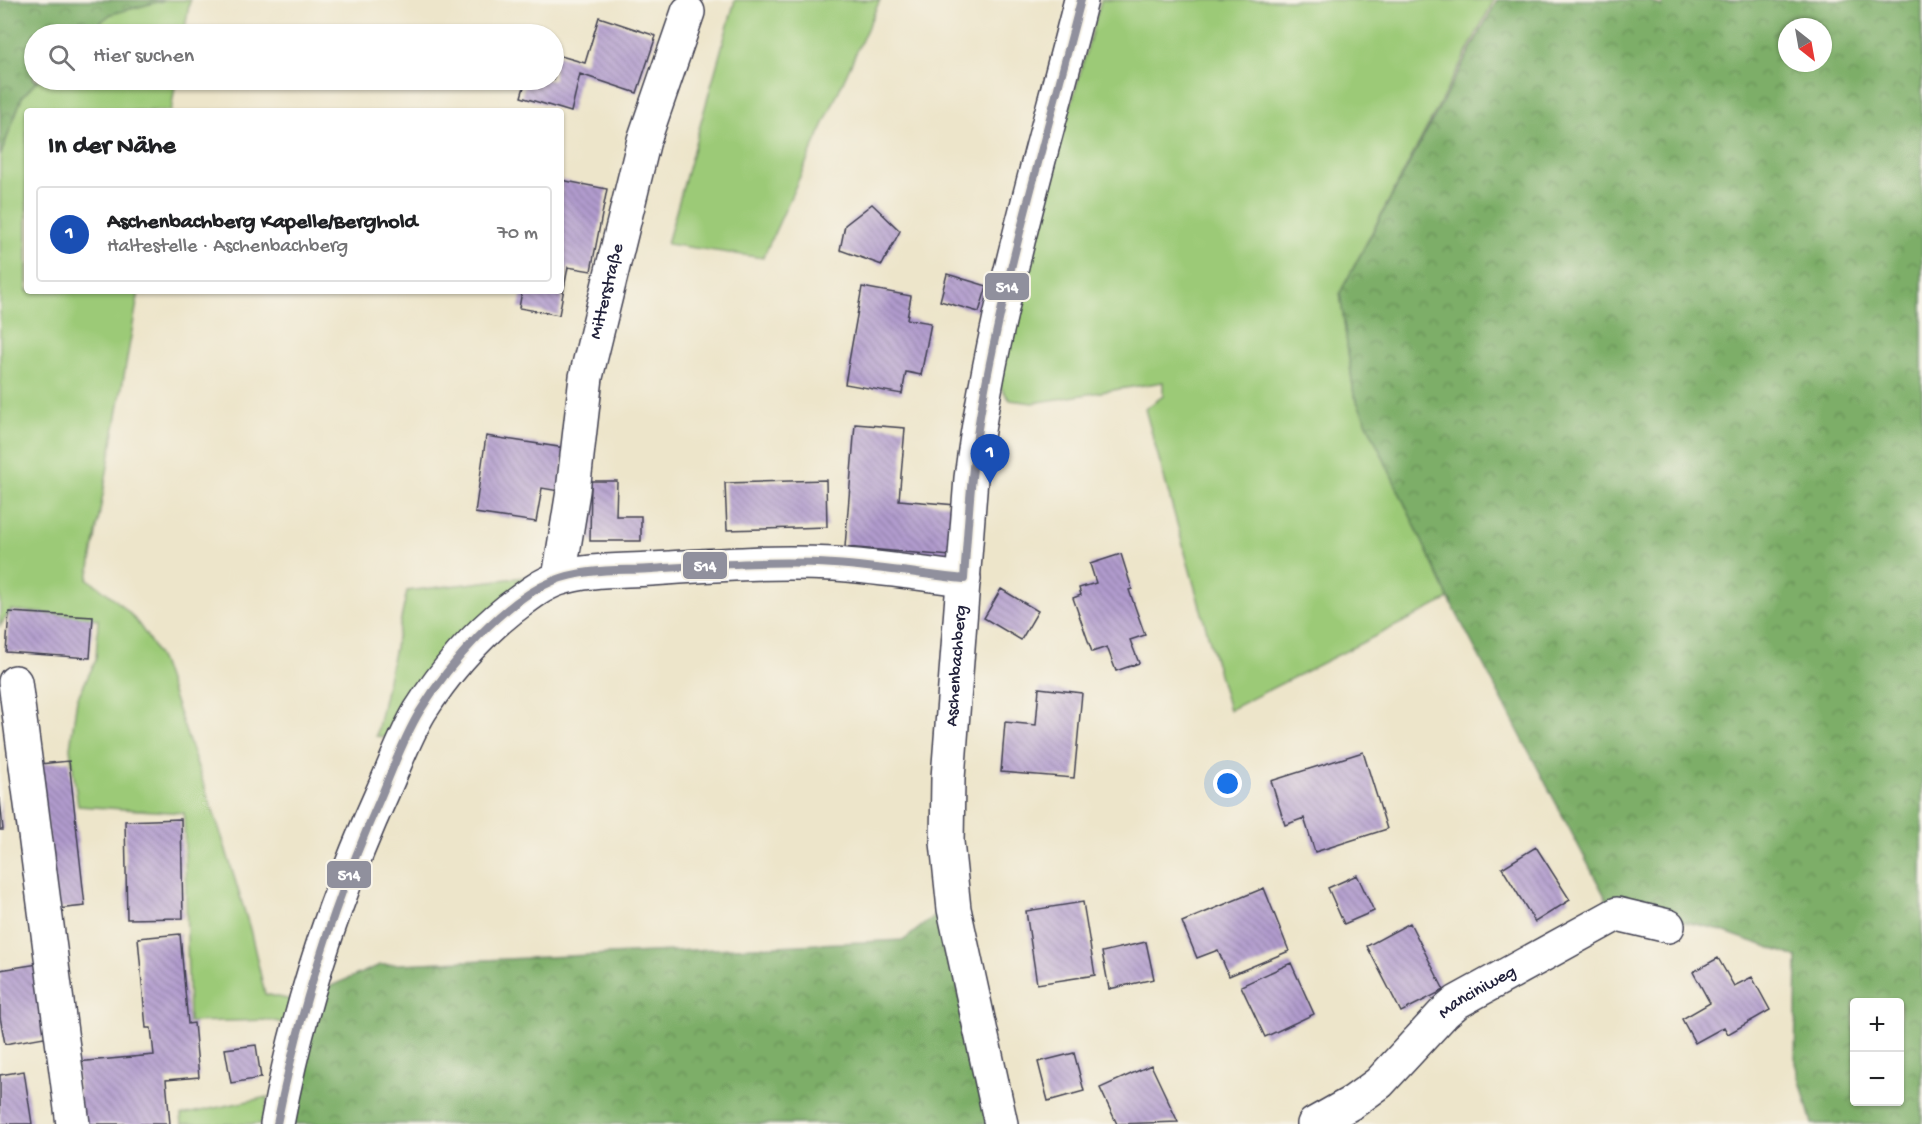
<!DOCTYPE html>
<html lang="de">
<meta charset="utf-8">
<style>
:root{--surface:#fff;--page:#f2f2f2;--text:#202124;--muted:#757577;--line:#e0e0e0;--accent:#1f6fb2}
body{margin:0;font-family:"Gochi Hand",sans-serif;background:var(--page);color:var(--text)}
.controls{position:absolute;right:18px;bottom:18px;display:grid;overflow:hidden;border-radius:6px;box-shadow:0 2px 4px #0004}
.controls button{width:54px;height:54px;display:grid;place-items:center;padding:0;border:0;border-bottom:2px solid var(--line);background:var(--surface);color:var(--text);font:30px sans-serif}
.compass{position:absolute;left:1778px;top:18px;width:54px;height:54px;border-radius:50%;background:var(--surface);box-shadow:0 2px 4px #0004;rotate:149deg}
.you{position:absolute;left:1228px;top:784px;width:21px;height:21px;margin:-15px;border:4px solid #fff;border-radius:50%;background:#1a73e8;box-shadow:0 0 0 9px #1a73e833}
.badge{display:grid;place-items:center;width:39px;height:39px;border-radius:50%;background:var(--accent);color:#fff;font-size:20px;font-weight:700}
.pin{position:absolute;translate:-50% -50px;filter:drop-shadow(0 2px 3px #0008)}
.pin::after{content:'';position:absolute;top:32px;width:21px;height:18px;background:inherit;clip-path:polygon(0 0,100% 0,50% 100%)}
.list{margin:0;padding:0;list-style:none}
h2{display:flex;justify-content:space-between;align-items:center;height:78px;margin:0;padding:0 24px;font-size:26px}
h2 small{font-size:20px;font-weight:400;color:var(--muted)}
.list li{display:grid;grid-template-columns:39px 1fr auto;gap:18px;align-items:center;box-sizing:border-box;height:96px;margin:0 12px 12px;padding:0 12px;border:2px solid var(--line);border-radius:6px}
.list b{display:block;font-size:22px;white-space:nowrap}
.list p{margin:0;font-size:20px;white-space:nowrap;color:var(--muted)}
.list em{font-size:20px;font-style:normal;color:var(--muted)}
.icon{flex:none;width:33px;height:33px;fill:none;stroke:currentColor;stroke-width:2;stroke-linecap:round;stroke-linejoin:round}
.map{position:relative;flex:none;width:1922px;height:1124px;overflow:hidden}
.search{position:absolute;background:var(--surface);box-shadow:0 2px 4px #0004;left:24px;top:24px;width:540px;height:66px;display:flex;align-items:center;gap:15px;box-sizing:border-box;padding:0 21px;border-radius:33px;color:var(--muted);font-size:22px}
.panel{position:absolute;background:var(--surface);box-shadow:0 2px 4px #0004;left:24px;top:108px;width:540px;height:186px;border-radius:6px}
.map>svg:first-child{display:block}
</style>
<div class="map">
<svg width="1922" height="1124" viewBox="0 0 1922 1124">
<defs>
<pattern id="forest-crowns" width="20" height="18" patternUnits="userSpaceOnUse" patternTransform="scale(1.5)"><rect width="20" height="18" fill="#7dae68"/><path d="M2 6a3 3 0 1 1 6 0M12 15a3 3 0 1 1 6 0" fill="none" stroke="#668d57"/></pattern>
<pattern id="building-back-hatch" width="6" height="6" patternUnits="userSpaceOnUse" patternTransform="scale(1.5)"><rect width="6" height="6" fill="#b19bcd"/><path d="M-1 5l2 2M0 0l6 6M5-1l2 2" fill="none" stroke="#907ea8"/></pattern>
</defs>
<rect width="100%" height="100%" fill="#f7f3e8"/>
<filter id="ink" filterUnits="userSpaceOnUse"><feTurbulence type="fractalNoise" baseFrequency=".0167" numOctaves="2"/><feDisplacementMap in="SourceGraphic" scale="12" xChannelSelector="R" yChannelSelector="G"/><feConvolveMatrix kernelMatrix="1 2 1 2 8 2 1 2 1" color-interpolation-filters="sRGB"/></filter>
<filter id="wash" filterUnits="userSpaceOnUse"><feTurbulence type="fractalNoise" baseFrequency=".008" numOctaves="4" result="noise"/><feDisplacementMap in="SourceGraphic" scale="24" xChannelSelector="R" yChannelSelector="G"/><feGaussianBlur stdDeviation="1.35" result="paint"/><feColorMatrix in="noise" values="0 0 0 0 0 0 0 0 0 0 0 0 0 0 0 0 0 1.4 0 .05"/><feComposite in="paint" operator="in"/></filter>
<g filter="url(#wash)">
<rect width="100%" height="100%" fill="#ede5ca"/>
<!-- grass -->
<path fill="#9cca77" stroke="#5f7659" stroke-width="1.5" d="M165 0H190L184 34H85L111 14Z
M735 0H880L763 258 667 244Z
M1101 0H1494L1340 293 1354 395 1449 599 1229 710 1145 409 1163 396V382L1033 403 1010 400 995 380 1026 262Z
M38 80H176L171 111H27V291H139L88 579C125 604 141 622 161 661L222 837 250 929 265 994 292 1000 287 1024 270 1020 189 1022 184 813 78 806 70 748 77 699 96 660 98 619 11 610 0 626V157L22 97Z
M533 576 393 738 376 736 407 591Z
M268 1097 263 1124H182L181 1115Z"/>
<!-- forest -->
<path fill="url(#forest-crowns)" stroke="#506852" stroke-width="1.5" fill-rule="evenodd" d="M0 0H165L111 14 85 34H34V80H38L22 97 0 157Z
M1497 0H1648L1661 6 1665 0H1922V1124H1812L1795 1063 1797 957 1713 928 1610 906 1449 599 1354 395 1340 293ZM1787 27H1823V63H1787ZM1854 1002H1900V1102H1854Z
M941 911 988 1124H287L319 991 380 965 904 940Z"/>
<g id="blocks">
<!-- building -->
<path fill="url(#building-back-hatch)" d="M599 17 656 36 637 93 580 74 571 112 521 97 526 80H554V54L585 63Z
M561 180 607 189 591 271 568 267 559 315 519 308 522 291H561Z
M872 204 900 231 882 265 840 250 845 225Z
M947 274 987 286 979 312 940 301Z
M862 287 911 296 907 319 931 323 921 375 906 372 902 394 845 384Z
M855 424 905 428 899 500 956 505 951 556 845 547Z
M486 436 565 448 559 491 542 488 536 522 475 513Z
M826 480 827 527 727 530 725 483Z
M591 481H617L616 516H641V541H590Z
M1121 554 1132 589 1129 590 1145 635 1130 640 1139 663 1116 671 1107 647 1092 652 1073 598 1081 595 1079 588 1096 583 1090 564Z
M1001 589 1038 611 1021 640 984 618Z
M9 612 93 617 90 658 6 652Z
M1039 688 1082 693 1074 778 1001 772 1005 722 1036 725Z
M1363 752 1387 829 1315 852 1304 818 1285 825 1271 781Z
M69 761 85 906 57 909 40 764Z
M0 798 3 830H0Z
M181 819 183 918 127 919 125 821Z
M1536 847 1570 900 1535 922 1502 868Z
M1357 875 1374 911 1344 924 1328 888Z
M1264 888 1289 951 1229 976 1218 950 1197 958 1182 922Z
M1083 902 1095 975 1037 984 1026 911Z
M1410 923 1444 990 1401 1012 1367 946Z
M180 934 188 1024 194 1023 199 1077 166 1080 170 1124H81L76 1062 154 1055 151 1028H146L138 938Z
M1146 942 1154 979 1109 989 1102 952Z
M1718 958 1734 986 1752 977 1770 1010 1728 1034 1724 1027 1695 1043 1682 1019 1710 1003 1693 972Z
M1291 963 1314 1014 1265 1037 1241 986Z
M38 964 50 1036 5 1044 0 1017V970Z
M256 1045 261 1078 231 1083 225 1049Z
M1074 1053 1084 1091 1048 1101 1038 1062Z
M1151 1065 1178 1122 1117 1124 1100 1088Z
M24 1071 32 1124H0V1075Z"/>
</g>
</g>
<g filter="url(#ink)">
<use href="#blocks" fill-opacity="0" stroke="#403f50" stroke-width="1.5"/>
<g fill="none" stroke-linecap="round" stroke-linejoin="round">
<!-- minor casing -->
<g stroke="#403f50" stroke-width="36">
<g id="minor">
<path id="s1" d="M559 578 573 491 586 377 644 140 688 12"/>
<path d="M15 682 73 1124"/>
<path d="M277 1124C298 1009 335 897 383 791 395 765 405 736 420 711 444 673 475 637 510 609 525 598 540 585 558 579 587 569 621 571 651 569 712 565 773 561 834 564 877 567 921 574 964 579"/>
<path id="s2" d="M1001 1124 954 909 947 842 948 778 971 478C992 316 1041 158 1081 0"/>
<path id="s3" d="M1314 1124 1353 1102 1379 1083 1444 1013 1457 1002 1617 914 1668 926"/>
</g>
</g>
<!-- minor -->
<use href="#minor" stroke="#fff" stroke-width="33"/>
<!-- bus-1 casing -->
<g stroke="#f7f3e8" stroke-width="12">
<path id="bus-1" d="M964 579C968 524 971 470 980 416 1004 276 1046 138 1081 0
M277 1124C299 1012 333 905 379 801 392 771 403 739 420 711 449 664 502 602 553 581 584 568 619 571 652 569 712 565 773 560 834 564 878 567 921 574 964 579"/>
</g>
<!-- bus-1 -->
<use href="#bus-1" stroke="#90909d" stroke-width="8"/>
</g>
</g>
<g text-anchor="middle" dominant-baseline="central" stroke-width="4.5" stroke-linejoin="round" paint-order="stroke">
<!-- street labels -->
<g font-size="18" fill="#22223b" stroke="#f7f3e8">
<text stroke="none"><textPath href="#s1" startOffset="291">Mitterstraße</textPath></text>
<text stroke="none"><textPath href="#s2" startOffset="464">Aschenbachberg</textPath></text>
<text stroke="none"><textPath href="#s3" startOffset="212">Manciniweg</textPath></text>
</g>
</g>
<g stroke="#f7f3e8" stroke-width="2">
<rect x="984" y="272" width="46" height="29" rx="6" fill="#90909d"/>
<rect x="682" y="551" width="46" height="29" rx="6" fill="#90909d"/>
<rect x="326" y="860" width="46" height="29" rx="6" fill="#90909d"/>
</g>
<g font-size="16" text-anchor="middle" font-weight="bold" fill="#fff">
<text x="1007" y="292">514</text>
<text x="705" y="571">514</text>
<text x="349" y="880">514</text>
</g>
</svg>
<div class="controls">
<button>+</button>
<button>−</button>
</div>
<svg class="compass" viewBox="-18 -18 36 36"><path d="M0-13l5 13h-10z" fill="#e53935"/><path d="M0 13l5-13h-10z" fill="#757577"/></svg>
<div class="you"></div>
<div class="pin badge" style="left:990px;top:484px;background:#1a4fb4">1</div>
<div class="search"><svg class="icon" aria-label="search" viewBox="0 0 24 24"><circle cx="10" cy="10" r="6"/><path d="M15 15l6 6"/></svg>Hier suchen</div>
<section class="panel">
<h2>In der Nähe<small></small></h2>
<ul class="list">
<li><span class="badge" style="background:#1a4fb4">1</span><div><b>Aschenbachberg Kapelle/Berghold</b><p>Haltestelle · Aschenbachberg</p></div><em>70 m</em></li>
</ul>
</section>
</div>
